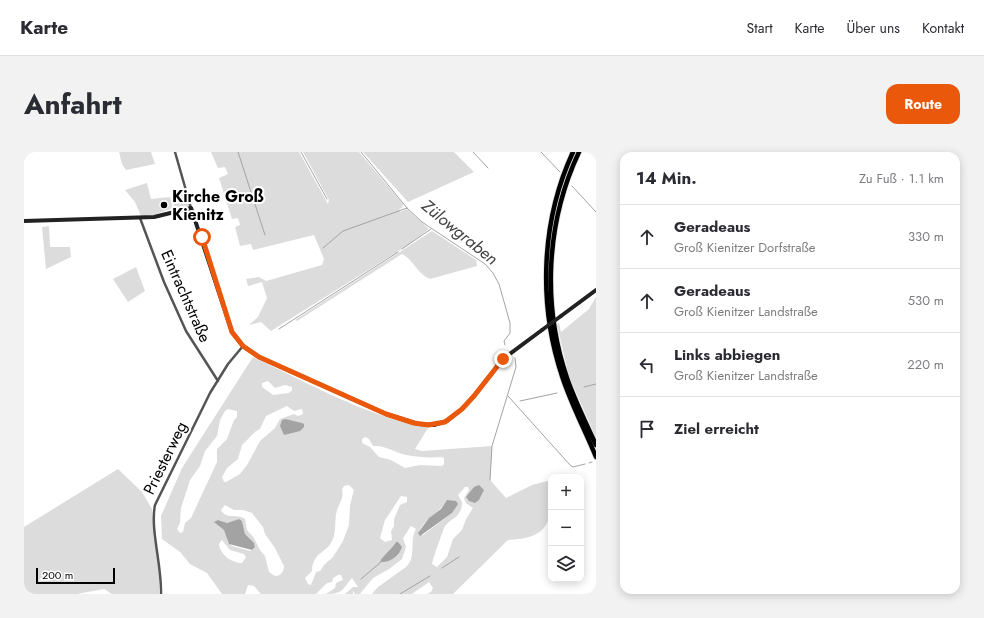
<!DOCTYPE html>
<html lang="de">
<meta charset="utf-8">
<style>
:root{--surface:#fff;--page:#f2f2f3;--text:#2b2b33;--muted:#7c7c81;--line:#e1e1e2;--accent:#ea580c}
body{margin:0;font-family:Jost,sans-serif;background:var(--page);color:var(--text)}
.controls{position:absolute;right:12px;bottom:12px;display:grid;overflow:hidden;border-radius:8px;box-shadow:0 2px 10px #0003}
.controls button{width:36px;height:36px;display:grid;place-items:center;padding:0;border:0;border-bottom:1px solid var(--line);background:var(--surface);color:var(--text);font:20px sans-serif}
.scale{position:absolute;left:12px;bottom:10px;width:79px;box-sizing:border-box;padding-left:4px;border:2px solid #000;border-top:0;font-size:11px;line-height:14px;white-space:nowrap;color:#000;-webkit-text-stroke:3px #fff;paint-order:stroke}
.stop{position:absolute;width:12px;height:12px;margin:-9px;border:3px solid #ea580c;border-radius:50%;background:#fff}
.stop.end{background:#ea580c;border-color:#fff;box-shadow:0 1px 4px #0008}
.list{margin:0;padding:0;list-style:none}
h2{display:flex;justify-content:space-between;align-items:center;height:52px;margin:0;padding:0 16px;font-size:17px}
h2 small{font-size:13px;font-weight:400;color:var(--muted)}
.list li{display:grid;grid-template-columns:26px 1fr auto;gap:12px;align-items:center;box-sizing:border-box;height:64px;padding:0 16px;border-top:1px solid var(--line)}
.list b{display:block;font-size:15px;white-space:nowrap}
.list p{margin:0;font-size:13px;white-space:nowrap;color:var(--muted)}
.list em{font-size:13px;font-style:normal;color:var(--muted)}
.icon{flex:none;width:22px;height:22px;fill:none;stroke:currentColor;stroke-width:2;stroke-linecap:round;stroke-linejoin:round}
.map{position:relative;flex:none;width:572px;height:442px;overflow:hidden;border-radius:12px}
header{display:flex;align-items:center;gap:24px;box-sizing:border-box;height:56px;padding:0 20px;background:var(--surface);border-bottom:1px solid var(--line)}
header strong{font-size:19px}
nav{display:flex;gap:22px;margin-inline-start:auto;font-size:14px}
.intro{display:flex;align-items:center;justify-content:space-between;box-sizing:border-box;height:96px;padding:0 24px}
h1{margin:0;font-size:28px}
.button{padding:10px 18px;border-radius:12px;background:var(--accent);color:#fff;font-size:14px;font-weight:700}
main{display:flex;gap:24px;padding:0 24px}
aside{flex:1;background:var(--surface);border-radius:12px;box-shadow:0 2px 10px #0003}
.map>svg:first-child{display:block}
</style>
<header>
<strong>Karte</strong>
<nav><a>Start</a><a>Karte</a><a>Über uns</a><a>Kontakt</a></nav>
</header>
<div class="intro"><h1>Anfahrt</h1><a class="button">Route</a></div>
<main>
<div class="map">
<svg width="572" height="442" viewBox="0 0 572 442">
<rect width="100%" height="100%" fill="#fff"/>
<!-- green -->
<path fill="#dcdcdc" fill-rule="evenodd" d="M95 0H127L131 12 102 18 98 12Z
M187 0H275L304 52 305 48 279 0H335L379 52 378 56 375 57 376 60 383 57 405 77 384 93 247 179 237 170 225 173 234 165 243 146 238 130 224 134 222 127 235 125 242 129 298 113 300 107 290 83 229 98 227 92 216 94 211 75 216 73 214 66 208 67 195 26 204 22 201 15 194 16Z
M339 0H430L450 20 384 50Z
M123 31 127 47 146 45 149 56 130 63 117 64 111 50 101 38Z
M164 42 167 55 151 59 148 44Z
M25 74 26 95H46L47 105 22 117 18 75Z
M408 79 452 108 453 114 406 127C393 122 390 108 378 102L273 169 271 168Z
M112 115 121 139 104 150 89 127Z
M572 145V286L545 224 533 173 535 171 537 180 565 157Z
M229 205C284 231 344 265 404 276L391 297 398 299 468 294 466 328 482 346 508 333 527 328C527 366 530 386 484 388L429 442H403L407 440 409 436 405 430 388 442H348L354 435 382 415C393 405 385 389 392 377L387 374 379 386 382 395 378 407 365 417 349 426 336 442H331L329 439V442H321L329 435H334L328 426C318 437 320 442 302 442L311 436 312 431 319 428 317 423H314L309 426 308 430 303 431 292 442H237L230 434 224 433 221 442H198L183 421 166 412 156 400 138 387 137 364 158 316ZM244 229 251 236 261 233 268 235V238L265 241 249 243 238 235V231ZM263 254 270 259 278 257 279 262 274 264 270 262 256 267 251 276 236 289 223 313 216 322 202 330H200L198 325 203 316 214 307 218 293 232 279 236 277 242 264ZM204 257 213 259V265L210 268 203 287 193 297V310L167 366 161 371 159 380 156 381 153 377 156 371 157 356 166 328 176 314 181 299 193 284 196 268 201 259ZM341 285 345 287 349 294C361 293 370 300 382 303 394 305 405 306 417 305L420 306V312L418 314 396 313 381 316 367 308 355 305 346 295 338 291V287ZM325 333 330 338 326 353 325 373 319 389 309 405 300 413 296 419 292 420 287 433 284 432 281 426 288 419C289 399 302 402 308 389 313 380 310 368 313 358 316 350 320 346 318 337L320 334ZM441 335H444L445 338 440 346 442 351 449 356 442 367 438 378 429 387 423 405 413 415 408 412C409 406 418 382 420 376 426 365 438 367 438 350L434 343ZM377 344 383 345V350L376 353 370 367V374L367 379 368 388 361 390 356 386 361 368ZM422 349 428 361 399 383H395C394 371 417 360 422 349ZM201 353 210 358H219L228 361 239 375 241 382 251 396 260 414C260 419 257 424 251 424L245 420 241 404 236 398 230 386 223 378 221 367C213 361 202 368 197 358ZM215 367 218 369 221 382 231 393 230 397 226 399 208 394 204 390 202 381 194 368 203 371ZM198 388 206 398 220 402 222 405 218 411C208 411 196 403 195 392ZM372 390 378 397 373 404 356 410C358 404 367 398 372 390Z
M94 317 118 340 128 357 135 426V442H88L80 437 53 442H0V375Z"/>
<!-- water -->
<path fill="#a3a3a3" d="M261 267 278 271 280 272V275L276 279 260 283 256 274 258 268Z
M455 333 460 338 455 348 451 351 445 349 442 345 450 335Z
M423 348 432 349 434 352 428 361 396 384 394 381 405 366 417 357Z
M215 367 218 369 221 382 230 391 231 395 228 398 205 392 200 378 190 370 194 368 203 371Z
M372 390H374L378 395C376 404 365 411 356 410 358 404 367 398 372 390Z"/>
<g fill="none" stroke-linecap="round" stroke-linejoin="round">
<!-- stream -->
<path stroke="#a3a3a3" stroke-width="1" d="M214 0 241 83
M277 0 303 47
M337 0 383 56 398 70 461 112 469 121 475 132 486 171V181L480 189 481 193
M449 0 464 16
M517 0 536 20
M548 34 572 60
M299 96 319 79 383 56
M378 97 407 77
M255 177 374 100
M560 235 572 232
M484 244 546 313 549 315 561 312
M496 249 533 241
M565 311 568 310
M466 328 468 294 492 215 491 206
M418 416 435 405
M337 427 357 410
M376 442 406 424"/>
<!-- trunk casing -->
<g stroke="#dbdbdb" stroke-width="6">
<path id="trunk" d="M549 0C517 69 514 152 538 224 547 252 561 278 572 305
M555 0C522 70 518 153 543 226 551 249 562 271 572 293"/>
</g>
<!-- minor -->
<path stroke="#555" stroke-width="2.5" d="M151 0 167 56
M116 66 140 130 162 179 194 229
M137 442C138 414 126 377 131 353L186 241 204 212 219 194"/>
<!-- secondary -->
<path stroke="#222" stroke-width="4" d="M0 69 130 65 167 56 208 180 219 194 235 205 362 262 394 272 410 273 423 269 438 257 450 244 479 207 518 178
M537 164 572 138"/>
<!-- trunk -->
<use href="#trunk" stroke="#000" stroke-width="4.5"/>
<!-- secondary-bridge -->
<path stroke="#222" stroke-width="4" d="M518 178 537 164"/>
</g>
<g fill="none" stroke-linecap="round" stroke-linejoin="round">
<!-- route -->
<path stroke="#ea580c" stroke-width="5" d="M178 85 208 180 219 194 235 205 362 262 390 271 404 273 421 270 438 257 450 244 479 207"/>
</g>
<!-- markers -->
<circle fill="#000" stroke="#fff" stroke-width="1.5" cx="140" cy="53" r="4"/>
<g text-anchor="middle" dominant-baseline="central" stroke-width="4" stroke-linejoin="round" paint-order="stroke">
<!-- poi labels -->
<g font-size="16" font-weight="bold" fill="#000" stroke="#fff" text-anchor="start">
<text x="148" y="44">Kirche Groß<tspan x="148" dy="18">Kienitz</tspan></text>
</g>
<!-- street labels -->
<g font-size="16" fill="#000" stroke="#fff">
<text transform="translate(162 144) rotate(66)">Eintrachtstraße</text>
<text transform="translate(141 306) rotate(-64)">Priesterweg</text>
</g>
<!-- water labels -->
<g font-size="17" font-style="italic" fill="#444" stroke="#fff">
<text transform="translate(436 80) rotate(39)">Zülowgraben</text>
</g>
</g>
</svg>
<div class="controls">
<button>+</button>
<button>−</button>
<button><svg class="icon" aria-label="layers" viewBox="0 0 24 24"><path d="M12 4l9 5-9 5-9-5zM3 14l9 5 9-5"/></svg></button>
</div>
<div class="scale">200 m</div>
<div class="stop" style="left:178px;top:85px"></div>
<div class="stop end" style="left:479px;top:207px"></div>
</div>
<aside>
<h2>14 Min.<small>Zu Fuß · 1.1 km</small></h2>
<ul class="list">
<li><svg class="icon" aria-label="ahead" viewBox="0 0 24 24"><path d="M12 20V5M6 11l6-6 6 6"/></svg><div><b>Geradeaus</b><p>Groß Kienitzer Dorfstraße</p></div><em>330 m</em></li>
<li><svg class="icon" aria-label="ahead" viewBox="0 0 24 24"><path d="M12 20V5M6 11l6-6 6 6"/></svg><div><b>Geradeaus</b><p>Groß Kienitzer Landstraße</p></div><em>530 m</em></li>
<li><svg class="icon" aria-label="left" viewBox="0 0 24 24"><path d="M17 20v-9H6M10 6l-5 5 5 5"/></svg><div><b>Links abbiegen</b><p>Groß Kienitzer Landstraße</p></div><em>220 m</em></li>
<li><svg class="icon" aria-label="arrive" viewBox="0 0 24 24"><path d="M6 21V4h12l-3 4 3 4H6"/></svg><div><b>Ziel erreicht</b></div></li>
</ul>
</aside>
</main>
